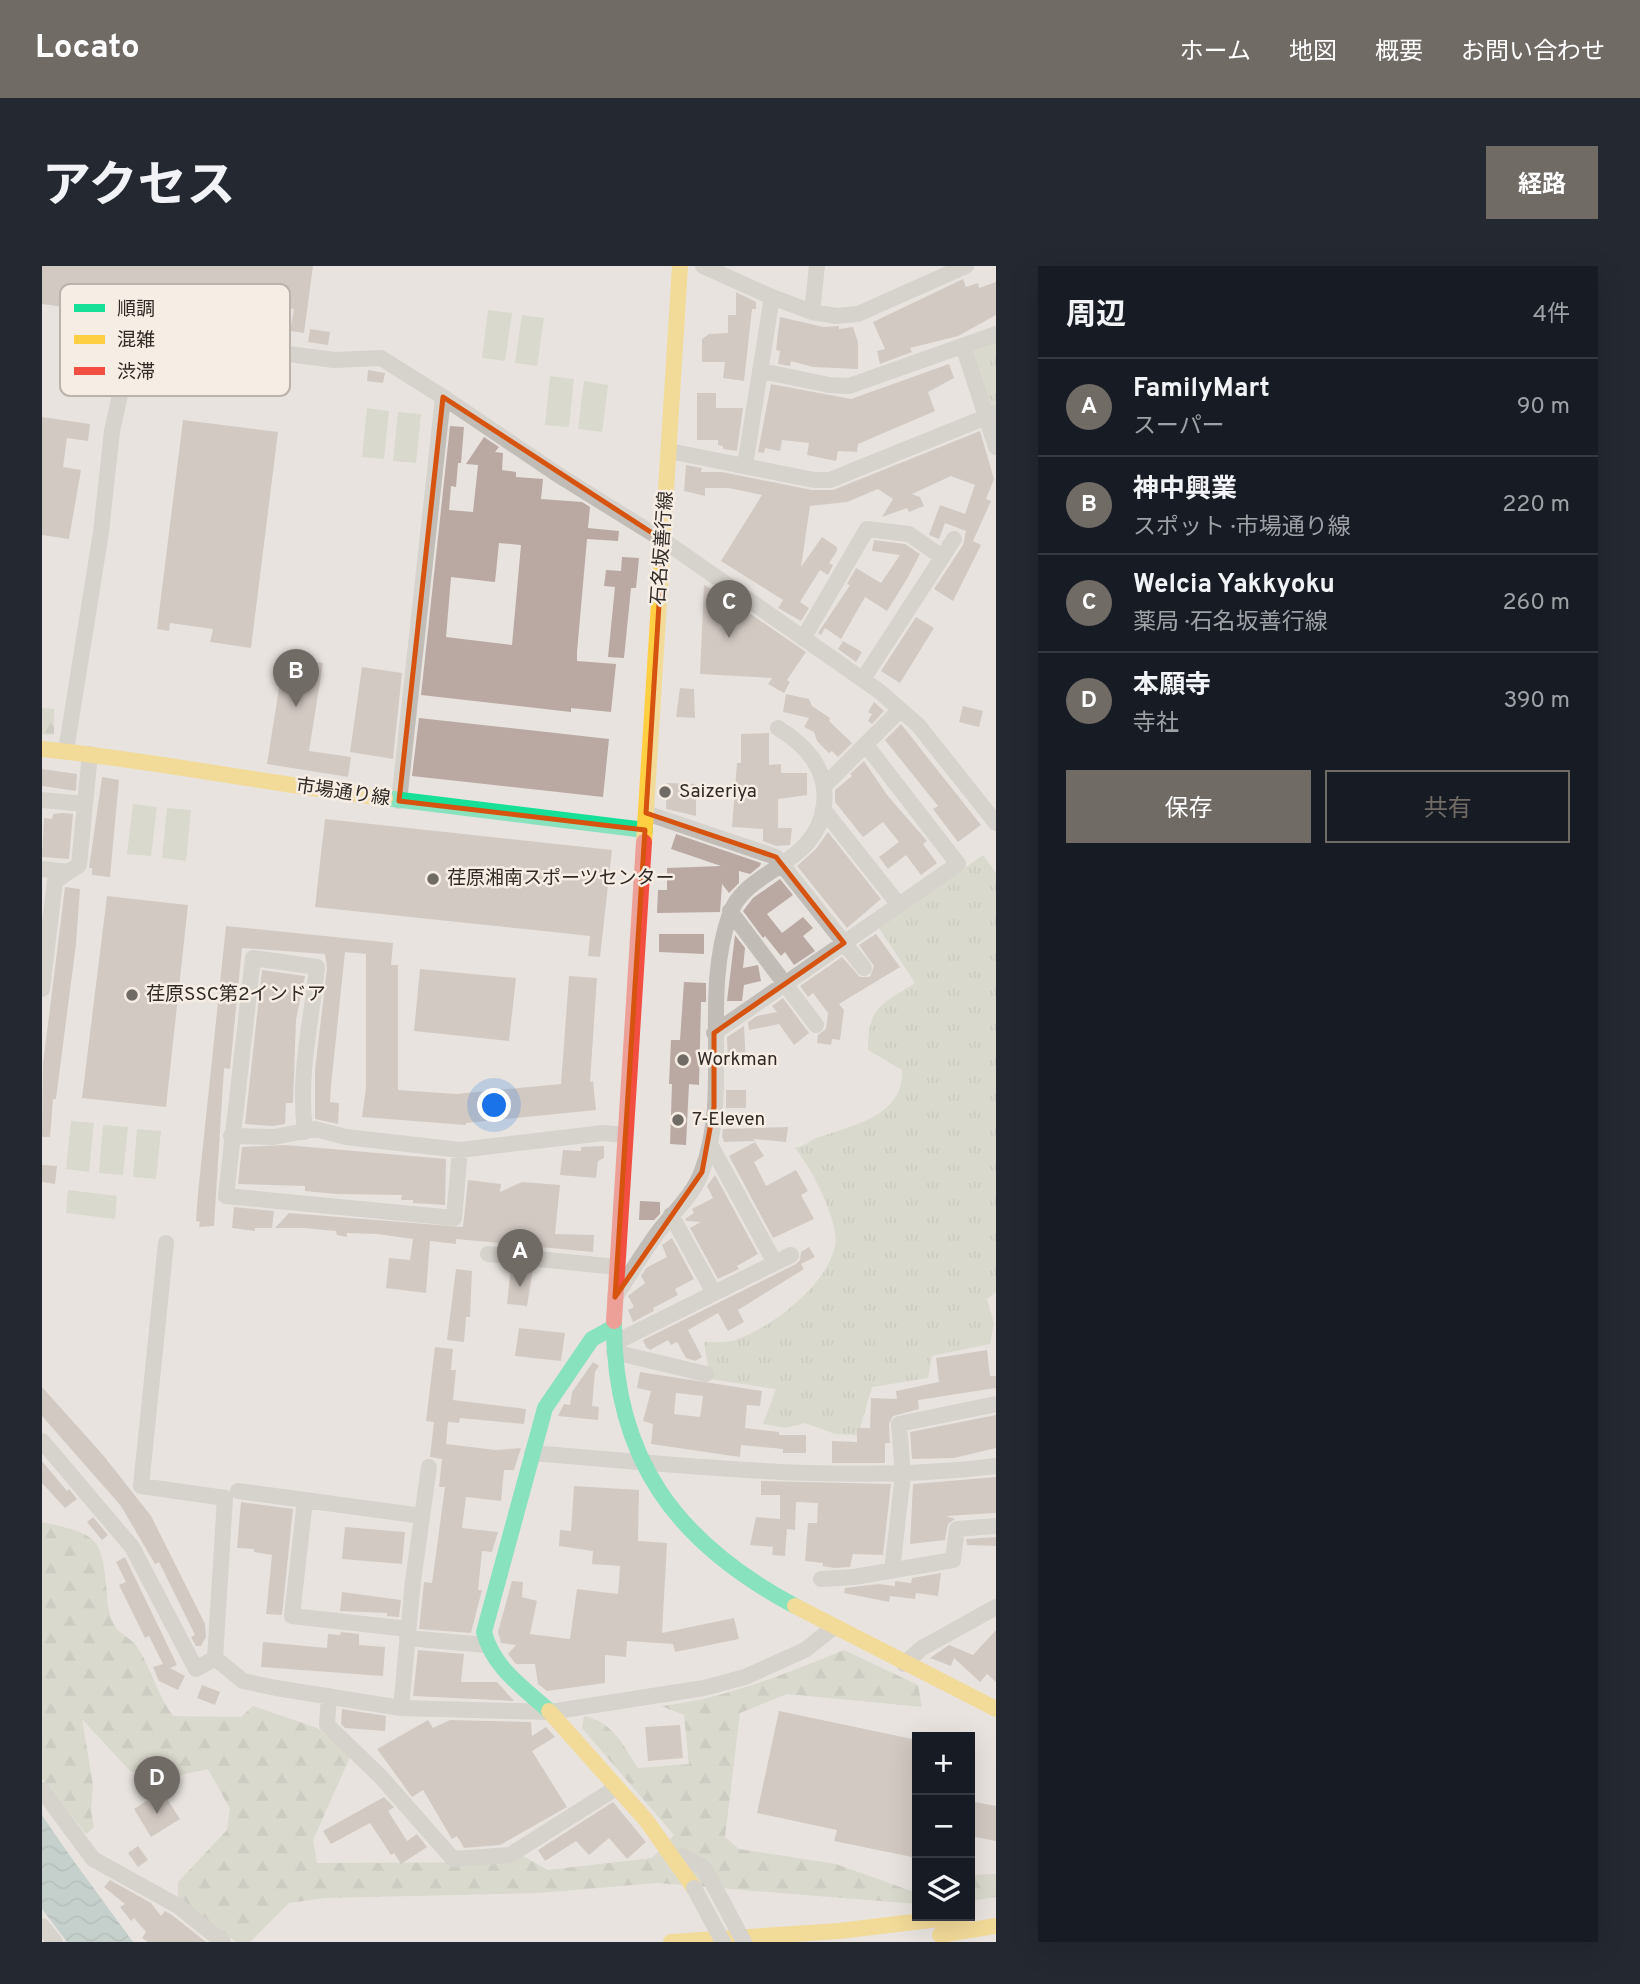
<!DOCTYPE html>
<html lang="ja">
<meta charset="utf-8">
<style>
:root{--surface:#171b24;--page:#242831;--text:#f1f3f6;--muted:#9ea1a6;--line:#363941;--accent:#716b66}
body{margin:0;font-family:Overpass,"Noto Sans JP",sans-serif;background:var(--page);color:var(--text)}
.controls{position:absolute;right:21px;bottom:21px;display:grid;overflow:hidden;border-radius:0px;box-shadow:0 7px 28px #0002}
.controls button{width:63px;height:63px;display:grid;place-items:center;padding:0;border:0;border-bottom:2px solid var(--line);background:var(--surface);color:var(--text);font:35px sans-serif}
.you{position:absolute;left:453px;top:840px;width:24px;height:24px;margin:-18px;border:5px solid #fff;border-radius:50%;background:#1a73e8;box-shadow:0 0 0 10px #1a73e833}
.badge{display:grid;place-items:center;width:46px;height:46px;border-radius:50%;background:var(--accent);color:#fff;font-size:23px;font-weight:700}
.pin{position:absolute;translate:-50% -58px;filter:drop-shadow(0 2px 4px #0008)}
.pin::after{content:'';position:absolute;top:37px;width:24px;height:21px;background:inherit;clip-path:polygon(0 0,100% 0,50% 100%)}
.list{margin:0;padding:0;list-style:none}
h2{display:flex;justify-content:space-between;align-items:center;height:91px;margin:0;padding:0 28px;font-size:30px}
h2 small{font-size:23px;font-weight:400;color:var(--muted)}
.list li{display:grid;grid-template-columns:46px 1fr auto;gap:21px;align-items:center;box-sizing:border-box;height:98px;padding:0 28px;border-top:2px solid var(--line)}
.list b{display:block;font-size:26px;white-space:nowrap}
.list p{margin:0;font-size:23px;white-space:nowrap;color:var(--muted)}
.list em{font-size:23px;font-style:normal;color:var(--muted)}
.actions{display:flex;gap:14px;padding:21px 28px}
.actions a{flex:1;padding:16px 0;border:2px solid var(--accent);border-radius:0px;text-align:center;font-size:24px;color:var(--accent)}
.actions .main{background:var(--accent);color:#fff}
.icon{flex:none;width:38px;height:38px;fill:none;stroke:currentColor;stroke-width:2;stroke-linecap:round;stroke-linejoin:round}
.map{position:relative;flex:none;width:954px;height:1676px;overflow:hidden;border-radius:0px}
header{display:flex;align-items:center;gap:42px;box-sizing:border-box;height:98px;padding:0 35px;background:var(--accent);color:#fff}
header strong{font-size:33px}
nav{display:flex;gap:38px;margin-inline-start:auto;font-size:24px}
.intro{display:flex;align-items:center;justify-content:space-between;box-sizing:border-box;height:168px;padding:0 42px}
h1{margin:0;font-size:49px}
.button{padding:18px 32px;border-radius:0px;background:var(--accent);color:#fff;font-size:24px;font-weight:700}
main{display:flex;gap:42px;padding:0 42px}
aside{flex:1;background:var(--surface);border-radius:0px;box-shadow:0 7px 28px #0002}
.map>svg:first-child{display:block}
</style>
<header>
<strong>Locato</strong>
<nav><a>ホーム</a><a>地図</a><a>概要</a><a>お問い合わせ</a></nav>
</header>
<div class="intro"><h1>アクセス</h1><a class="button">経路</a></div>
<main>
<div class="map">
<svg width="954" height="1676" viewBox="0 0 954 1676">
<defs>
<pattern id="forest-firs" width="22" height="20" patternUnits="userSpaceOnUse" patternTransform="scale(1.75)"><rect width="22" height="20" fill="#c9ccb9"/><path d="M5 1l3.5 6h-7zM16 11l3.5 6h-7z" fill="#adaf9f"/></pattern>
<pattern id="park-tufts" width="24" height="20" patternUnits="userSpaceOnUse" patternTransform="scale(1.75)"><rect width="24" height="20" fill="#c9ccb9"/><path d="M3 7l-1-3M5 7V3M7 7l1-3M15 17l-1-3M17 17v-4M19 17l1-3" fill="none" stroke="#adaf9f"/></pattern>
<pattern id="water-waves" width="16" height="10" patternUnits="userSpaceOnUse" patternTransform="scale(1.75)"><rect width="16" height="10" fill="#9cb8b8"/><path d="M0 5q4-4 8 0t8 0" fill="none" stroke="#809695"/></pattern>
</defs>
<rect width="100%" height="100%" fill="#e8e3de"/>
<!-- forest -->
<path fill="url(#forest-firs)" d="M0 442 12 443V469L0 468Z
M0 1256C57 1269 60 1270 65 1329 65 1338 68 1353 73 1360 78 1369 91 1373 96 1382 110 1405 115 1428 131 1450L199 1451 211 1440 275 1462 309 1489 271 1574 275 1597 462 1596 479 1589 506 1604 610 1592 632 1569 540 1462 542 1450C571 1456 581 1479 596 1502L647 1498 642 1449 619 1440C683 1433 743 1408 802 1384L876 1419 880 1441 745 1428 698 1447 683 1571 697 1583 794 1598 875 1627V1638L615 1617 496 1627 283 1632 247 1637 208 1676H194L136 1633V1616L185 1564 188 1543 166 1503 116 1514 88 1505 40 1453 51 1519 49 1545 52 1561 44 1568 0 1513Z
M954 1608V1631L928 1635V1609Z"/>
<!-- park -->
<path fill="url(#park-tufts)" d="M954 68V147L943 151 921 80Z
M941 589 954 607V1026L945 1033 952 1057 948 1078 890 1090 886 1112 830 1121 816 1169 793 1168 763 1157 744 1162 721 1158 734 1123 668 1113 662 1076C670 1076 680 1077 689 1075 726 1065 785 1020 793 980 798 956 769 901 753 882 764 880 768 874 777 871 813 859 862 849 860 804L826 784C826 740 839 739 873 717L837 662Z"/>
<!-- pitch -->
<path fill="#c9ccb9" d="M446 44 470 47 463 95 440 92Z
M480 49 502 52 495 100 473 97Z
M508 110 532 113 527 161 503 159Z
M542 115 566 119 560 166 536 163Z
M325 142 347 145 342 193 320 191Z
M356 146 379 148 374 197 351 195Z
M91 538 115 541 109 590 85 588Z
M125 542 149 544 144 595 120 592Z
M29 855 52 857 47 906 24 903Z
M61 859 86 861 81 909 57 907Z
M95 863 119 865 114 913 91 911Z
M26 924 75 930 73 953 24 947Z"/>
<!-- water -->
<path fill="url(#water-waves)" d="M0 1549C29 1593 61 1634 91 1676H25L0 1643Z"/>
<!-- building -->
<path fill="#baa9a2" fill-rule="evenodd" d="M0 0H271L262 67 248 65 252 43 80 19 79 28 55 25 52 45 0 38Z
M921 13 924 21 936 17 937 22 954 16V49L916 70 868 82 870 86 838 98 835 85 843 83 831 56Z
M694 26 714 36V43H710L702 115 681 112 683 96H660V73L667 68 686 67V49H694Z
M738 51 782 61 797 60V63L811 61 816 76V103L771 101 749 95 748 100 736 98 738 85 734 84Z
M268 63 288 66 286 79 266 76Z
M907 98 912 112 886 126 893 145 816 178 815 186 796 185 794 195 765 189 767 177 740 174 738 185 723 182 722 187 716 186 729 118 809 133Z
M326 104 343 107 341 117 325 115Z
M655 127H674V142H701L695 185 681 183V180L676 179V174H655Z
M0 151 48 158 46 175 25 172 21 201 39 204 27 273 0 269Z
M141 154 236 166 209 382 168 376 171 363 128 357 127 365 115 363Z
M408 160 422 161 419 197H416L414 221 409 220 407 244 431 246 436 199 424 198 442 171 457 181 453 186 461 187 460 204 474 206V211L501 213 499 233 540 236 548 241 546 262 577 265 576 275 545 273 535 386V395L574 398 569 446 529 442V446L379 429ZM457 277 479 279 470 379 404 371 409 311 453 316Z
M938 165 952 213 944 233 949 235 931 275 939 279 911 335 892 323 921 279 924 265 903 257 897 273 887 269 898 239 923 248 933 219 909 210 870 228 878 231 882 240 867 246 865 242 840 251 851 233 836 223 805 236 768 240 759 301 780 271 795 281V285L787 297 791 299 786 309 778 304 758 336 767 342 759 355 736 342 741 334 679 295 720 229 687 222H663V230L642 225 644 199 660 202 659 206H680L770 224H791Z
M832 274 863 278 878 288 865 313 845 345 823 331 799 373 783 362 779 369 776 367 808 319 805 318 814 302 839 317 858 289 830 285Z
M580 291 597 292 594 322H589L582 392 566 391 573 321 562 320 564 304 579 305Z
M662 319 681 329 764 386 745 414 748 416 742 427 726 418 730 412 658 408Z
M874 351 892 362 858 417 839 405Z
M801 375 820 386 814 396 796 383Z
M242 391 281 397 267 485 309 491 306 511 225 498Z
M320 401 360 407 351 493 308 486Z
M638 422 652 423 653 452 634 451Z
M744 428 767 433 770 440 788 452 787 455 810 477 796 491 790 485 787 487 775 475 772 466 762 461 767 452 741 446Z
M832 436 842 445 830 458 826 455 830 448 826 446Z
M921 440 941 445 937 461 917 456Z
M377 452 567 473 561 531 370 510Z
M859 458 939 559 916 576 891 543 896 540 843 474Z
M727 467V499L739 498V507H765V529L736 533V562H750L748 579 734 580 721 575V563L690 561 695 497H699V468Z
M822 495 845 529 885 575 881 578 895 597 879 609 864 589 846 603 837 591 857 576 841 556 821 571 793 536V524L810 510 808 508Z
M0 503 35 508 34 525 0 520Z
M60 511 77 514 68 611 50 609V602H47Z
M625 517 654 518V550L624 543Z
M21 547 31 548 27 593 0 591 2 552 10 553 11 548Z
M283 553 570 584 558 691 546 690 548 670 273 641Z
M786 566 839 633 805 662 755 600 774 583Z
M634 568 719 597 718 600 708 608 697 605V617L687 627 680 618 678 646 615 647 616 624H625V602L679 600 629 583Z
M738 613 751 629 725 648 740 667 761 651 771 662 761 670 773 685 752 699 743 686 739 690 723 670 721 672 701 645 711 632Z
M23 621 38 623 34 678 14 833H11L8 871H0L1 798Z
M65 630 146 639 124 841 40 832Z
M184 660 351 677 349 699H356V824L414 828 519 818 527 710 555 712 548 816 551 815 554 844 424 857V859L320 851 324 822V688L303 686 289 820 288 836 297 837 296 858 273 853V804L285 702 283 688 200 682 188 803 182 802 172 960 157 961 158 956 154 955 156 927Z
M617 668H662V688L617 686Z
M834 668 858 701 797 738 802 744 798 774 790 773 789 779 775 777 776 769 784 763 786 747 771 727 766 731 758 720 800 691 818 711H828L832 700 817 679Z
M693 669 703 682 701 702 716 699 719 715 702 719 700 735H685Z
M378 703 474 712 467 775 372 765Z
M220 704 263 710 254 754 251 837H244L243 858 231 860 203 858Z
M642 716 664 717V736H659L657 819 647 818 644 879 628 878 630 818H627L629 774H638Z
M741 732 767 767 752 779 737 758 707 764 706 756 715 750 735 746 730 740Z
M702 760 704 800 686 799 685 771Z
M684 824H704V842H684Z
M746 861 744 876 711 873 713 875 682 876 680 870 681 863Z
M713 876 722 890 712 896 724 920 754 904 766 925 759 929 772 953 731 972 687 890Z
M244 879 404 893 403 939 371 937V934H359L360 929 294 928 263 925V920L196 918 200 881Z
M562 880V892L556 895 554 912 518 909 521 884 539 885V881Z
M0 899 15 900 13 918 0 916Z
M673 909 716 988 695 1000 697 1003 676 1013 648 962 659 956 645 955 643 953 652 947 650 943 671 932 665 920Z
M426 914 459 918 458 926 480 916 518 919 513 968 552 969 551 986 414 973V978L388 975 384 1027 344 1022 347 992 368 994 371 973 335 968 305 967V971L295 969 294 965 262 962H233L247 947 421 961Z
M598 935 618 936V948L612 954H597Z
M192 941 232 945 230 962H213V965L190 962Z
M630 972 652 1013 633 1023 636 1029 611 1042 612 1045 591 1056 586 1044 592 1041 586 1030 603 1017 599 1010 604 1002 625 991 620 979Z
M767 981 773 991 759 998 762 1003 696 1044 702 1056 686 1065 676 1047 646 1064 660 1091 653 1095 644 1092 635 1076 629 1079 626 1074 608 1084 604 1081 601 1074 754 998 758 994 759 986Z
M469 1001 491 1003 485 1040 465 1038Z
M414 1003 430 1005 428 1051H424L422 1076 405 1074Z
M477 1062 523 1067 519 1095 473 1090Z
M393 1081 411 1083 409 1104H414L411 1134 484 1143 482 1158 418 1152 417 1157 406 1156 404 1178 454 1184 479 1182 472 1204H462L459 1235 424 1231 420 1262 456 1266 450 1286 440 1285 436 1324H440L429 1367 377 1363 382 1316 390 1317 403 1221H397L400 1193 388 1191 392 1156 384 1155Z
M945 1084 948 1110H954V1122L876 1134 877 1143 851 1150 847 1158 848 1177H843V1197H790V1175L815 1176V1162H828L829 1132 855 1133 854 1125 897 1116 894 1092Z
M551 1096 557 1100 553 1106 550 1140 557 1141 556 1154 516 1150 522 1138 528 1139 530 1126Z
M598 1106 720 1125 718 1140 705 1139 703 1162 737 1166V1169H764V1187H741V1183L699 1179 698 1191 609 1178 611 1158 601 1155 609 1125 595 1122ZM634 1127 661 1130 658 1151 632 1148Z
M0 1121 61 1189 109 1250 163 1358 164 1371 159 1380H154L149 1371 153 1369 117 1296 113 1298 79 1240 0 1150Z
M954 1149V1182L912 1192 870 1193 868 1166Z
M0 1195 25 1225 27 1223 35 1233 23 1242 0 1217Z
M954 1211V1247L904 1250 913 1253 906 1258 903 1274 868 1278 871 1218Z
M719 1215 849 1218 841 1289 811 1288 808 1301 792 1302 781 1300V1297L763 1295 766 1257H775L776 1237 754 1236 753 1264 745 1263 743 1290 730 1289 731 1281 708 1279 714 1251 738 1253V1229H719Z
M532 1220 597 1224 596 1275 625 1277 620 1367 692 1352 697 1373 633 1386 631 1378 585 1375 584 1391 563 1389V1417L505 1425 496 1418 493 1398H474L466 1388 474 1379 459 1377 456 1366 470 1315 481 1316 480 1331 495 1335 488 1368 528 1373 535 1323 576 1328 578 1300 550 1298 551 1285 517 1280 518 1264 529 1265Z
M199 1236 251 1243 240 1349 224 1348 230 1289 212 1286V1283L195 1282Z
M51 1251 66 1269 60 1274 45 1256Z
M303 1261 363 1266 360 1298 300 1293Z
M954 1271V1280L925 1279 924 1273Z
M83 1291 135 1399 128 1402 143 1410 136 1424 117 1415 111 1401 121 1398 107 1370 103 1372 77 1319 84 1316 74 1296Z
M899 1307 896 1330 874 1327 873 1333 848 1330 847 1336 802 1327 803 1322 836 1318 853 1320V1315L869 1317 870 1312Z
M300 1326 359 1334 357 1351 345 1350V1347L298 1345Z
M954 1364V1416L945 1408 938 1416 912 1392 909 1400 888 1392 907 1379 931 1389Z
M299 1366 317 1368V1379L343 1381 341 1410 219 1401 221 1376 285 1382 286 1368 298 1369Z
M376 1384 422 1388 419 1416H455L472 1435 371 1430Z
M160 1419 178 1426 173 1439 155 1432Z
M300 1443 344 1450 343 1465 303 1462 299 1458Z
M737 1445 875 1474V1592L792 1575 795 1564 715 1547Z
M386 1454 391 1462 408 1454 489 1456 490 1470 504 1461 513 1471 490 1485 525 1541 458 1579 422 1582 415 1570 410 1573 381 1524 370 1531 335 1483Z
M638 1459 641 1492 606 1495 603 1461Z
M120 1525 138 1553 109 1571 92 1543Z
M342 1531 352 1541 346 1545 365 1575 375 1568 385 1581 359 1598 352 1587 349 1589 328 1557 289 1578 281 1565Z
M928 1535 954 1540V1575L928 1570Z
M571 1536 604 1576 585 1593 567 1572 547 1589 534 1575 503 1595 496 1584Z
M96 1580 106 1594 96 1601 86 1587Z
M68 1614 109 1637 119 1650 123 1645 130 1649 164 1676H106L100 1672 104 1666 92 1652 89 1655 78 1641 83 1638 62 1621Z"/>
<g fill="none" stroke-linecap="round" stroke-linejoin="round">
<!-- street -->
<path stroke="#c2bcb7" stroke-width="16" d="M661 0 730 31 770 46 794 50 816 48 924 0
M770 46 775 0
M921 80 954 181
M720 105 787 119 807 120 954 68
M627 185 772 214H788L954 147
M703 199 730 31
M762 371 825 263 867 268 900 291
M821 413 912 273
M24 485 59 266 70 165 91 71 96 68 292 94 339 92 401 131
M783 519 858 444
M0 534 42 538
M357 535 401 131 518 210 621 274 837 425 876 459 954 557
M781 543 857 639
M604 547 734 591 822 702
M0 603 26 606
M688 645 774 759
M0 723 13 615 37 599 48 488
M672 767 916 598 824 479
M263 866C256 806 269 759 275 701L211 692 184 930 412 952 418 884
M189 870 232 871 273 863 304 871 418 884 561 867 583 869
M668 878 733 997
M629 949 672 1027
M124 977 99 1220 183 1232 173 1392
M446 988 575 1001
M573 1031C588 1009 601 986 617 965 632 946 652 928 660 905 690 825 658 733 688 648 703 603 775 600 782 539 786 503 765 480 736 462
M572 1077 749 989
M572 1086 664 1108
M0 1175 90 1281 154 1403 173 1392 201 1415 234 1422 359 1442 508 1446 662 1422 703 1411 763 1384 792 1361
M490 1187C644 1199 800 1219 954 1200
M196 1225 380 1250
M263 1234 250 1350 366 1363
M850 1304 861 1209 857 1158 954 1138
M779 1313 812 1311 911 1294 915 1263 954 1260
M365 1372 444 1379
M862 1398 880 1382 954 1341
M287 1430 285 1459 339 1511 411 1593 468 1589 574 1522
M359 1442 371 1315 387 1201
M0 1524 51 1593 136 1640 181 1676
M640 1590 662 1602 672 1620
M0 1660 13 1676"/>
<!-- fast -->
<path stroke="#16e098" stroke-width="16" d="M343 532 603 564
M572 1055C571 1193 635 1277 753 1340
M507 1445C481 1421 451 1402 442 1366L503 1142 550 1073 572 1061"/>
<!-- slow -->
<path stroke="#ffcf43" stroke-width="16" d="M0 483C115 495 228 518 343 532
M602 576 638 0
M753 1340 954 1443
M507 1445 604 1554 652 1622
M898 1669 954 1660
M629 1676 797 1665 922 1650"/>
<!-- jam -->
<path stroke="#f24e42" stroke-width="16" d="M572 1055 602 576"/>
<!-- street-bridge -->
<path stroke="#c2bcb7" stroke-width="16" d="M672 1620 702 1676
M652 1622 681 1676"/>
</g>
<!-- marked area -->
<path d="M0 0H954V1676H0ZM401 131 621 274 604 547 734 591 802 677 672 767V841L660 906 573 1031 603 564 357 535Z" fill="#e8e3de" fill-opacity=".55" fill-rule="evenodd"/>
<path fill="none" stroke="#d6540f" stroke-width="5" stroke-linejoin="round" d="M401 131 621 274 604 547 734 591 802 677 672 767V841L660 906 573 1031 603 564 357 535Z"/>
<!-- markers -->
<g fill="#716b66" stroke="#f6eee4" stroke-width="2.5">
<circle cx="623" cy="526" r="7"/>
<circle cx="391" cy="613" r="7"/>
<circle cx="90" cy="729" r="7"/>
<circle cx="641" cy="794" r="7"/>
<circle cx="636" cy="854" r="7"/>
</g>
<g text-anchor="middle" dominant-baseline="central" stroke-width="5" stroke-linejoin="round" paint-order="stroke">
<!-- street labels -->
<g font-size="19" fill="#312a26" stroke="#f6eee4">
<text transform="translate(621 282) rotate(-86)">石名坂善行線</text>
<text transform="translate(301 527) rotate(8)">市場通り線</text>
</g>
<!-- poi labels -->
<g font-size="19" fill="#312a26" stroke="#f6eee4" text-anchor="start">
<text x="637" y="526">Saizeriya</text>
<text x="405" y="613">荏原湘南スポーツセンター</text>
<text x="104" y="729">荏原SSC第2インドア</text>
<text x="655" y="794">Workman</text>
<text x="650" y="854">7-Eleven</text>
</g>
</g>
<!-- legend -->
<rect x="18" y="18" width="230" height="112" rx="10" fill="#f6eee4" stroke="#bbb3ab" stroke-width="2"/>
<rect x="32" y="38" width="31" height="8" fill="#16e098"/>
<rect x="32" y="69" width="31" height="9" fill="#ffcf43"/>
<rect x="32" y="101" width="31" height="8" fill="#f24e42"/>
<g font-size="19" fill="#312a26">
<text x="75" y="49">順調</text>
<text x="75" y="80">混雑</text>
<text x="75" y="112">渋滞</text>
</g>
</svg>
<div class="controls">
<button>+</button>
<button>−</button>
<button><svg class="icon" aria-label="layers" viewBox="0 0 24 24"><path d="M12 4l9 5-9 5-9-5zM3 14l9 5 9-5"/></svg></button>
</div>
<div class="you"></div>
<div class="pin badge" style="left:478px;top:1021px">A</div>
<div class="pin badge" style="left:254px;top:441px">B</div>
<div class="pin badge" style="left:687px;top:372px">C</div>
<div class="pin badge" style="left:115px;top:1548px">D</div>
</div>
<aside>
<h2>周辺<small>4件</small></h2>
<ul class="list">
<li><span class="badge">A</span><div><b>FamilyMart</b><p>スーパー</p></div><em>90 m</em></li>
<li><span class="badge">B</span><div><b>神中興業</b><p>スポット · 市場通り線</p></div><em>220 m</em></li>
<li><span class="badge">C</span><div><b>Welcia Yakkyoku</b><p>薬局 · 石名坂善行線</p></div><em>260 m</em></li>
<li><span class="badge">D</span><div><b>本願寺</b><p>寺社</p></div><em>390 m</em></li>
</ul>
<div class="actions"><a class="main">保存</a><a>共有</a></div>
</aside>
</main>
